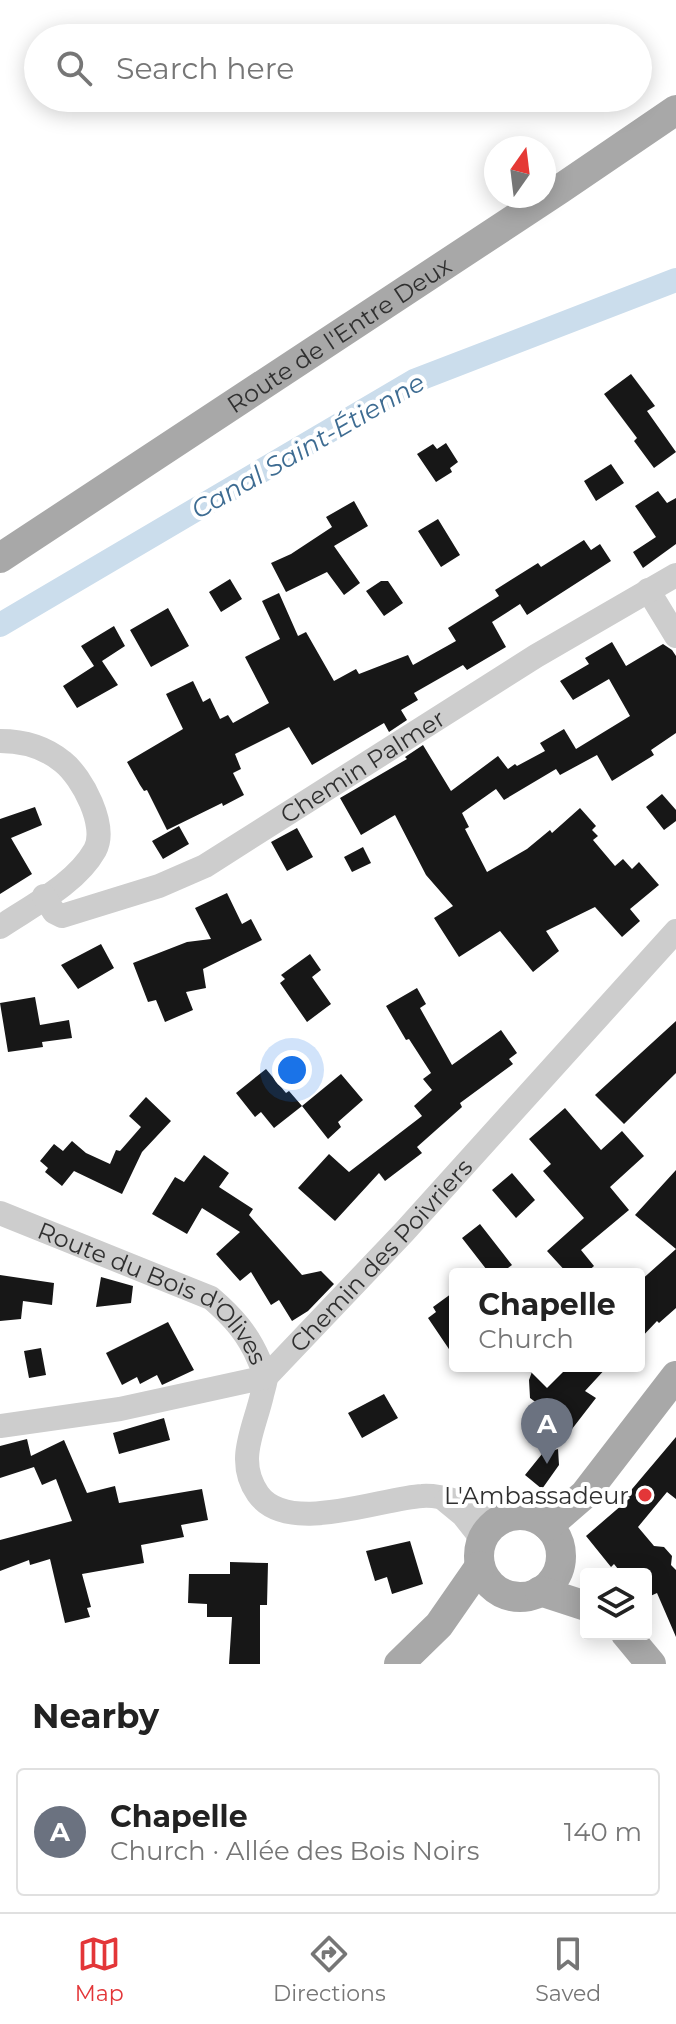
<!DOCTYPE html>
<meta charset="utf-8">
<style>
:root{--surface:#fff;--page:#f2f2f2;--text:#222;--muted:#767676;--line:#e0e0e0;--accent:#e33638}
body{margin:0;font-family:Montserrat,sans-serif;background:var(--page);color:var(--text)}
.controls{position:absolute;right:24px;bottom:24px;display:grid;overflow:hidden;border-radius:8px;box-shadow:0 4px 20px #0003}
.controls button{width:72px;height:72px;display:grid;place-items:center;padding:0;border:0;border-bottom:2px solid var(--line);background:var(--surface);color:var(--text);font:40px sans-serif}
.compass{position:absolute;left:484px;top:136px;width:72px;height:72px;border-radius:50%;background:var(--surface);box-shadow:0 4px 20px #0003;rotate:14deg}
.you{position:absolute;left:292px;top:1070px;width:28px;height:28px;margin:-20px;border:6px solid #fff;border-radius:50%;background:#1a73e8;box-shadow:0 0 0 12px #1a73e833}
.badge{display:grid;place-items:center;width:52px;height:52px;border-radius:50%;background:var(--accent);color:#fff;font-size:26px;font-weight:700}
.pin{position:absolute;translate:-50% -66px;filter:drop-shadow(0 2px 4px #0008)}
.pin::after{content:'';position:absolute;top:42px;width:28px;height:24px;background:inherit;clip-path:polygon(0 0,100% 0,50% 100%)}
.popup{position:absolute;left:449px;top:1268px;width:196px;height:104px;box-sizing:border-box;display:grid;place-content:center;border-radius:8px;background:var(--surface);filter:drop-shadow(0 2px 6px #0005);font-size:26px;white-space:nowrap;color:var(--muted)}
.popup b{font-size:30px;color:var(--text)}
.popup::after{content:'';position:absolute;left:50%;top:100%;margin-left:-16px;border:16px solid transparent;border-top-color:var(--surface)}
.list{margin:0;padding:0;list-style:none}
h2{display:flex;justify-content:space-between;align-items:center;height:104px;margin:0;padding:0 32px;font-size:34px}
h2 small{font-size:26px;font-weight:400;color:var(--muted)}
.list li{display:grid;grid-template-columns:52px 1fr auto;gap:24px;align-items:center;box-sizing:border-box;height:128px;margin:0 16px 16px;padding:0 16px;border:2px solid var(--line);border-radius:8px}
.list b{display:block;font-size:30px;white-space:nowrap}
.list p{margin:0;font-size:26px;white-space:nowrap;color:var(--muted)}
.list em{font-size:26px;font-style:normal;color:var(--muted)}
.icon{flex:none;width:44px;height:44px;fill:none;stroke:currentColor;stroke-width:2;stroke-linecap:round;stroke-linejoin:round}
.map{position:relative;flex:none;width:676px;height:1664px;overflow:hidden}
.search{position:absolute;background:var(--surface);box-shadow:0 4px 20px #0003;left:24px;right:24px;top:24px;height:88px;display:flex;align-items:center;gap:20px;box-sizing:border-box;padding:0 28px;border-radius:44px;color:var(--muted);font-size:30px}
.sheet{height:248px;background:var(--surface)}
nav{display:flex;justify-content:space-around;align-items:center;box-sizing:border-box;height:112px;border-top:2px solid var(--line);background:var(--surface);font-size:22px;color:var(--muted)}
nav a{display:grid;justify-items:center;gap:4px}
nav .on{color:var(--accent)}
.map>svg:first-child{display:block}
</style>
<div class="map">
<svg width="676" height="1664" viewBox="0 0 676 1664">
<rect width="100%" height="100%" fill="#fff"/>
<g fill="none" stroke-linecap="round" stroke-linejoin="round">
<!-- canal -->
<path stroke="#cbddec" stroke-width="24" d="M0 625 414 381 676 280"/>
</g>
<!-- building -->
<path fill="#171717" d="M631 374 655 406 647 411 676 452 654 468 634 441 637 438 604 394Z
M446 443 458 462 450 468 452 472 436 482 417 454 433 444 437 449Z
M611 464 624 483 596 501 584 481Z
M658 491 667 503 676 498V544L643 568 633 552 656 537 635 506Z
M354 501 368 526 334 546 360 583 344 595 327 572 286 592 271 563 291 554 332 527 326 517Z
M438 519 460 555 441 567 418 531Z
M584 540 591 550 600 544 611 561 527 615 520 604 492 622 506 647 467 670 463 665 414 693 418 700 401 710 407 720 389 732 384 723 312 765 289 727 235 754 241 769 233 773 244 795 223 806 222 803 167 830 147 790 144 791 140 785 127 762 183 729 166 694 193 681 203 702 210 698 220 719 228 715 233 723 269 703 245 657 280 639 262 601 279 593 298 636 306 632 334 681 356 669 359 674 408 655 413 665 456 641 448 628 499 596 495 590 538 563 541 567Z
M230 579 242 599 221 612 209 592Z
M381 581H388L403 603 384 616 366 591Z
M168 608 189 646 151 667 130 630Z
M114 626 125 646 102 661 118 685 77 708 63 686 94 666 81 646Z
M612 642 626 666 663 644 672 650 676 656V733L651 750 654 755 612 781 597 755 560 775 556 769 504 800 496 789 462 813 469 827 465 829 487 872 527 849 550 830 552 833 580 808 596 826 592 830 598 836 593 840 615 866 623 859 632 869 639 862 659 885 630 909 640 921 622 937 595 907 546 931 559 951 533 972 500 931 459 957 434 918 453 906 426 875 395 815 361 835 340 798 407 759 405 757 423 745 451 791 498 756 508 769 515 764 517 766 545 751 540 743 564 729 576 749 630 716 609 679 573 700 560 681 589 664 585 658Z
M662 794 676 810V821L664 830 646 807Z
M35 807 42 825 11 838 32 874 0 894V819Z
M179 826 189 844 163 859 152 841Z
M297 828 313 857 287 871 271 842Z
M363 847 371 863 352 872 344 857Z
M227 893 242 924 251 919 262 940 203 969 206 988 186 992 193 1010 165 1022 156 1000 148 1002 133 963 187 942 211 939 195 908Z
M101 944 114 968 78 989 61 965Z
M310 954 321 970 312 977 331 1004 307 1022 280 983 285 979 281 975Z
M417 988 426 1004 420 1008 452 1065 501 1030 517 1053 509 1059 513 1064 460 1103 462 1107 417 1147 422 1153 385 1181 379 1173 335 1221 298 1188 329 1154 349 1172 422 1116 414 1106 432 1090 423 1079 431 1073 409 1039 406 1040 386 1006Z
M35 997 40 1025 69 1020 72 1038 42 1042 43 1047 8 1052 0 1003Z
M676 1021V1073L624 1124 595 1095Z
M266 1069 286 1093 289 1091 302 1106 274 1128 261 1112 255 1117 236 1093Z
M341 1074 363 1100 338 1122 341 1127 328 1139 302 1106Z
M146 1097 171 1121 142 1152 122 1194 74 1171 62 1186 45 1172 48 1168 40 1161 54 1144 63 1151 72 1141 86 1153 110 1164 116 1150 120 1151 141 1127 129 1116Z
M565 1108 601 1150 622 1131 644 1156 610 1187 629 1210 581 1250 594 1266 585 1274H568L547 1251 584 1218 543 1171 551 1164 529 1139Z
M204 1155 229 1173 219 1187 253 1209 249 1215 302 1275 321 1271 334 1284 308 1311 292 1321 279 1300 271 1305 251 1272 240 1281 216 1254 240 1232 202 1208 187 1234 152 1214 175 1177 184 1182Z
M676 1170V1308L659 1323 657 1321 639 1340V1282L676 1249 635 1215Z
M512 1173 535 1200 516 1218 492 1190Z
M480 1224 512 1265 500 1274H490L462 1238Z
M0 1275 54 1283 52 1305 23 1301 21 1319 0 1321Z
M101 1277 133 1286 131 1303 96 1307Z
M455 1291V1358L428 1318 436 1312 433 1307Z
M168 1322 194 1370 162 1385 157 1375 140 1384 137 1377 122 1385 106 1353Z
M41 1348 46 1375 29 1378 24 1351Z
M534 1366H608L585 1391 596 1398 572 1429 530 1398 529 1380Z
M384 1394 398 1418 362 1438 348 1413Z
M164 1418 170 1440 119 1454 113 1433Z
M676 1437V1499L667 1492 638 1527 654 1546 664 1547 672 1556 671 1565 676 1570V1637L657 1593 646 1598V1574H622L614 1564 611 1567 586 1536 630 1498 627 1495Z
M27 1439 31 1456 64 1440 87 1493 115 1486 119 1503 202 1489 208 1520 181 1525 184 1537 141 1545 144 1563 82 1574 91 1607 87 1608 90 1617 65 1623 50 1559 30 1565 29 1560 0 1571V1540L72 1521 56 1479 42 1485 34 1467 0 1478V1446Z
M558 1449 559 1465 542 1489 525 1475 542 1454Z
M410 1541 423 1584 392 1594 387 1577 375 1581 366 1551Z
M230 1562 268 1563 267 1605H260V1664H229L232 1617H207V1604L188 1603 189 1574H230Z"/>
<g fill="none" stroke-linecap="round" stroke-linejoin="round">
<!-- minor -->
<g stroke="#cdcdcd" stroke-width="24">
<path d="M648 590 676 636"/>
<path d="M0 741C23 741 45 747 63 762 82 777 108 826 95 850 76 884 31 906 0 927"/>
<path id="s1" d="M44 896 54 912 62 916 159 886 205 866 536 656 676 575"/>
<path id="s2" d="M0 1213 211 1298C233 1317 248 1334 259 1360 261 1365 265 1372 266 1377 266 1382 263 1390 262 1395 254 1430 235 1461 258 1494 288 1536 381 1498 422 1496 446 1494 482 1510 504 1518"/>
<path id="s3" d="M0 1426 120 1409 266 1377 404 1232 676 931"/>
<path d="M446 1501 463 1515 482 1539"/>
</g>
<!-- major -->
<g stroke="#a8a8a8" stroke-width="30">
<path id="s4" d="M0 558 560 189 676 110"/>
<circle cx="520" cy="1556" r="41"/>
<path d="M548 1526 585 1494 676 1376"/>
<path d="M540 1591 586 1606"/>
<path d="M626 1634 651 1664"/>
<path d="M399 1664 439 1625 480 1566"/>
</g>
</g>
<!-- markers -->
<circle fill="#e33638" stroke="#fff" stroke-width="3" cx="645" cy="1495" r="8"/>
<g text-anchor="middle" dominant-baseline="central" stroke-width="8" stroke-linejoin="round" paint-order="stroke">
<!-- street labels -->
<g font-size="24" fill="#303030" stroke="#fff">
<text stroke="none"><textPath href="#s4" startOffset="406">Route de l'Entre Deux</textPath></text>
<text stroke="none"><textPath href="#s1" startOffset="366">Chemin Palmer</textPath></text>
<text stroke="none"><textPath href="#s3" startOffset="438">Chemin des Poivriers</textPath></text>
<text stroke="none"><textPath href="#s2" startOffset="176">Route du Bois d'Olives</textPath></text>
</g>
<!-- poi labels -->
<g font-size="24" fill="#303030" stroke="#fff" text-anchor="end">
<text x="629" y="1495">L'Ambassadeur</text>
</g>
<!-- water labels -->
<g font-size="26" font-style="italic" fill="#3e6c92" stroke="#fff">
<text transform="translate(308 446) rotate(-30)">Canal Saint-Étienne</text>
</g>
</g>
</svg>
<div class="controls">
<button><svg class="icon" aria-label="layers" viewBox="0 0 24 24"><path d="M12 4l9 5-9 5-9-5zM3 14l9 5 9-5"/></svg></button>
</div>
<svg class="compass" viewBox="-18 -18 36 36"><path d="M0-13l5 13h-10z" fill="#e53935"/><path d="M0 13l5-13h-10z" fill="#767676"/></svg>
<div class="you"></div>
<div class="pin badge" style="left:547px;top:1464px;background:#6b7280">A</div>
<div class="popup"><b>Chapelle</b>Church</div>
<div class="search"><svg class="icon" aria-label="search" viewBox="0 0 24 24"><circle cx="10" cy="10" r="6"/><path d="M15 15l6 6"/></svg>Search here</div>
</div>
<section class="sheet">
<h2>Nearby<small></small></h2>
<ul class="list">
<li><span class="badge" style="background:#6b7280">A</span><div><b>Chapelle</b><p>Church · Allée des Bois Noirs</p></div><em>140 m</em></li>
</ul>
</section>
<nav>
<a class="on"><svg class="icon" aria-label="map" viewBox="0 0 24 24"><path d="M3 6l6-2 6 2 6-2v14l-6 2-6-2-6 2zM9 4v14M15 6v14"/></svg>Map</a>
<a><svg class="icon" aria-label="directions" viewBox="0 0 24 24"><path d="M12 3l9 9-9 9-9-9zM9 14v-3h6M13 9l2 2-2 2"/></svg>Directions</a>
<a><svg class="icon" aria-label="saved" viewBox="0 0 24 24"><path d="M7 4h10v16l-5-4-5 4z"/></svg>Saved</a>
</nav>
